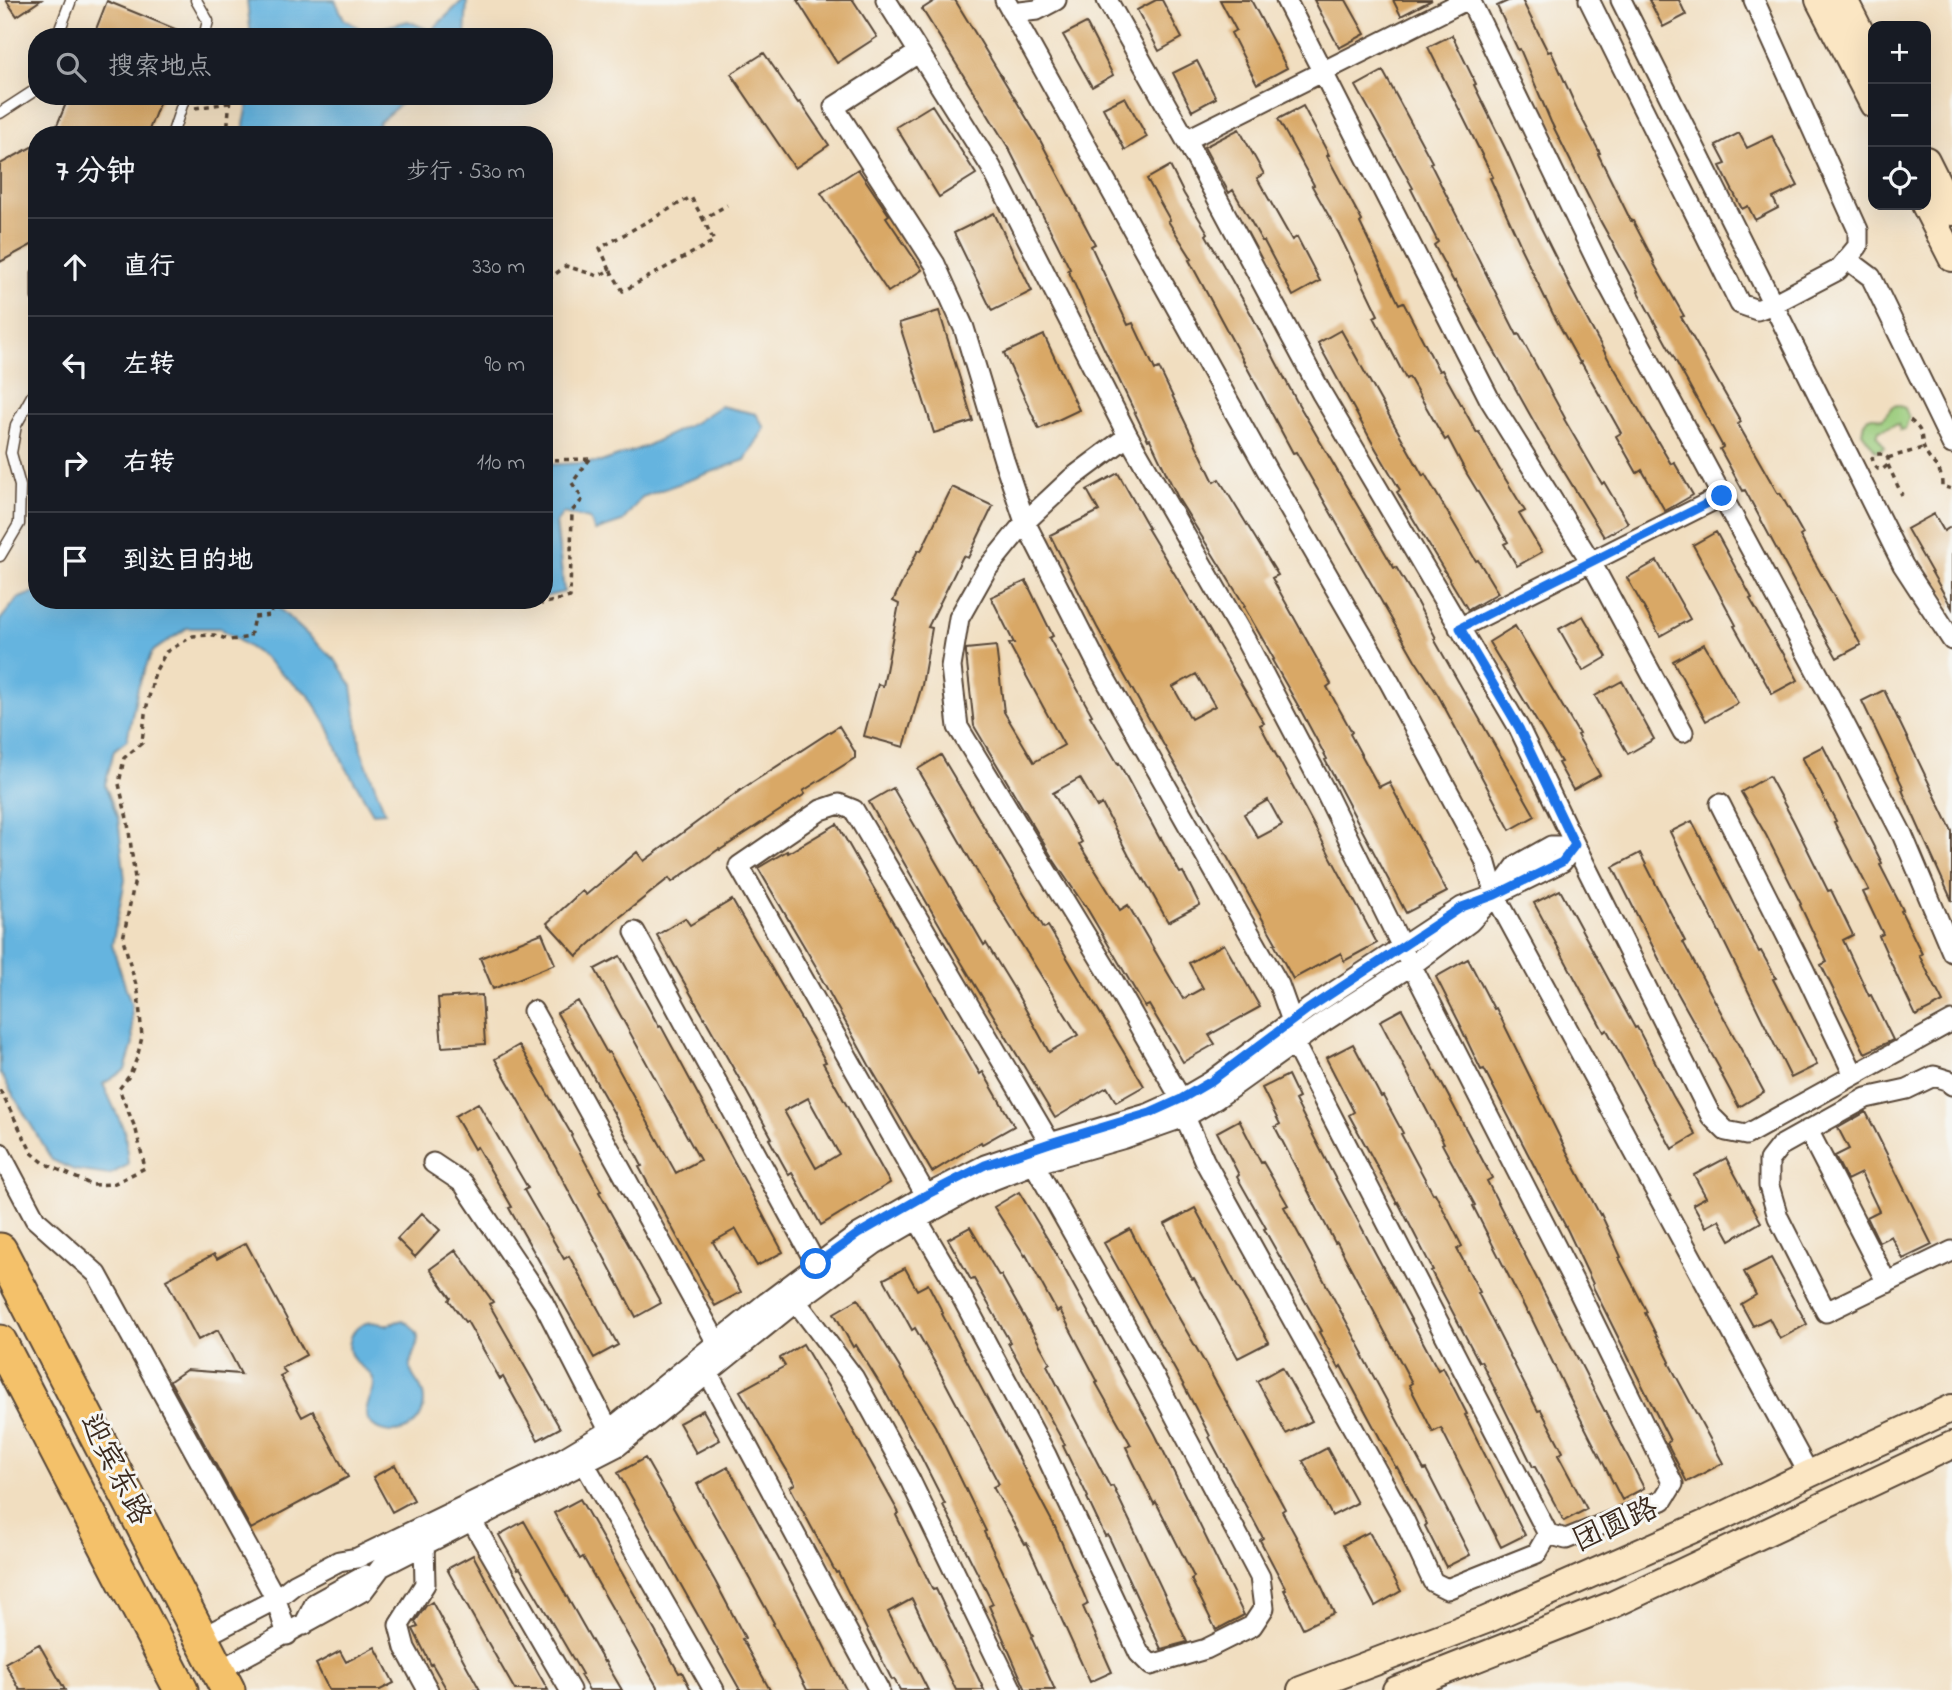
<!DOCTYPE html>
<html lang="zh">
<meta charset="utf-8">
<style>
:root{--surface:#171b24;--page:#20242c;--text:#f1f3f6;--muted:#9ea1a6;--line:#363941}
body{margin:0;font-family:"Indie Flower","LXGW WenKai TC",sans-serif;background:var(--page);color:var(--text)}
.controls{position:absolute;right:21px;top:21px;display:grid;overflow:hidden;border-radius:14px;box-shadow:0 7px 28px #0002}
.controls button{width:63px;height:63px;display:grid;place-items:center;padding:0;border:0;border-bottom:2px solid var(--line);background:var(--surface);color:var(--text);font:35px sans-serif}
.stop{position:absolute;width:21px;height:21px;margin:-16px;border:5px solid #1a73e8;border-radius:50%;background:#fff}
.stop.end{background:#1a73e8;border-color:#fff;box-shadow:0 2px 7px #0008}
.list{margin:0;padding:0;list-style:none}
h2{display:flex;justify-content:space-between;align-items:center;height:91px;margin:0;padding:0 28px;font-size:30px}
h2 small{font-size:23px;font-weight:400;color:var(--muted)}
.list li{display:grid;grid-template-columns:46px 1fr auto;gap:21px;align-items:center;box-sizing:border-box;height:98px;padding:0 28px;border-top:2px solid var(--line)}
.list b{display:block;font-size:26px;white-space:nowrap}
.list em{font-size:23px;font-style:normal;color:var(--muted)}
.icon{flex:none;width:38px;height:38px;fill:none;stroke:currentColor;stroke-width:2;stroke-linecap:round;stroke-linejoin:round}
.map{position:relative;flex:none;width:1952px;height:1690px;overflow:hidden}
.search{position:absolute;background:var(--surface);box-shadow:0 7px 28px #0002;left:28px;top:28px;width:525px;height:77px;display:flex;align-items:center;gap:18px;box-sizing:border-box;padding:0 24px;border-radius:28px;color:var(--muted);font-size:26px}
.panel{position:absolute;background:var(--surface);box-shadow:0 7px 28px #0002;left:28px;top:126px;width:525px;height:483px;border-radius:28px}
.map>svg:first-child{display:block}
</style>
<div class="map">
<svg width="1952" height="1690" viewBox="0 0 1952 1690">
<rect width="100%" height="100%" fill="#f6f6f2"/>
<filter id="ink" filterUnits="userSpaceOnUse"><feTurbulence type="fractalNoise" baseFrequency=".0143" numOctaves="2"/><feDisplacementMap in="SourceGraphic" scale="14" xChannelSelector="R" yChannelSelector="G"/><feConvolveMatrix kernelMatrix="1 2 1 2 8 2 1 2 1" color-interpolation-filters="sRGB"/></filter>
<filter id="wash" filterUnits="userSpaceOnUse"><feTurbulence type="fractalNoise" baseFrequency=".00686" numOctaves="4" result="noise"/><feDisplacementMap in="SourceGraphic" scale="28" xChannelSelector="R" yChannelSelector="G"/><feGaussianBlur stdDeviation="1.57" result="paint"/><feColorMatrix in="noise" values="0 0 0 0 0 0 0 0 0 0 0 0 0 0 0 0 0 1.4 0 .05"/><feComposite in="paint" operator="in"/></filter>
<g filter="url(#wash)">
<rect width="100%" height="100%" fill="#f1dec0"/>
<!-- green -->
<path fill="#9acb7a" stroke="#6a7a4c" stroke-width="2" d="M1897 405 1905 408 1909 418 1905 429 1900 430 1898 424 1879 430 1877 436 1885 447 1876 451 1862 432 1864 423 1868 417H1876L1882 419 1892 407Z"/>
<!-- water -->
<path fill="#65b4df" stroke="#506f7e" stroke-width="2" d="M247 0H335L344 19 366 32 408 21 431 31 463 0H467L465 37H251Z
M250 96H415L404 101 379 122 376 135H244V124Z
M720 406 756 414 765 428 745 460 642 497 622 522 595 531 590 519 563 513 556 523 564 592 544 597V465L601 462 644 447 694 423Z
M37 591V600H270L336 661 352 686 361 750 385 812 373 813 343 762 328 727 308 694 295 685 263 657 220 628H187L152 652 138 687 127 740 114 750 105 785 118 818 125 880 112 945 131 1004 133 1044 125 1070 103 1084 125 1132 128 1165 109 1175 74 1170 52 1160 0 1073V620L17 599Z
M403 1320C434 1339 407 1348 411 1371 413 1379 422 1386 423 1394 427 1411 417 1427 401 1431 393 1433 382 1432 375 1427 353 1412 379 1395 373 1379 370 1370 360 1368 355 1361 350 1355 348 1348 350 1341 352 1328 365 1320 377 1323 383 1324 382 1326 387 1325 393 1323 397 1321 403 1320Z"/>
<g id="blocks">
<!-- building -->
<path fill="#d9a866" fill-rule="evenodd" d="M6 0H41L17 16Z
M797 0H853L877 37 837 63Z
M936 0H955L1040 140 1095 244 1091 246 1128 325 1133 323 1155 370 1159 368 1214 482 1219 479 1278 575 1272 578 1331 684 1327 687 1352 732 1350 734 1379 787 1389 782 1447 892 1406 913 1325 760 1327 759 1300 709 1272 660 1274 659 1244 607 1245 606 1179 500 1150 439 1148 440 1099 338 1068 270 1070 269 1008 147 922 9Z
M1156 0H1162L1182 38 1159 51 1137 10Z
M1220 0H1251L1287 68 1257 84 1231 33 1236 30Z
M1314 0H1346L1365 34 1339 48Z
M1393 0H1432L1401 16Z
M1510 0H1522L1548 52 1551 51 1577 109 1600 153 1598 154 1631 221H1633L1654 261 1653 262 1684 316 1681 317 1741 422 1738 424 1778 494 1780 493 1803 534 1800 536 1861 645 1837 658 1806 604 1745 490 1743 491 1720 449 1723 447 1638 292 1639 291 1601 222 1551 122 1520 49 1518 50 1497 6Z
M1649 0H1679L1686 15 1663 27Z
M107 1 192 36V37H93Z
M1086 23 1113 75 1092 87 1063 35Z
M1452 35 1476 84 1474 85 1507 152 1540 226 1570 286H1569L1611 364H1612L1671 464 1674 462 1693 495 1665 511 1642 470 1637 473 1616 436 1621 433 1581 362 1580 363 1553 314 1520 247 1521 246 1490 178 1493 177 1428 47Z
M764 53 798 103 800 102 829 145 795 168 731 74Z
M1197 61 1216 98 1192 111 1173 73Z
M1383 71 1432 162 1430 163 1517 335 1519 334 1565 418 1564 419 1602 484 1604 482 1628 523 1604 537 1542 436 1455 281 1454 282 1434 245 1438 242 1411 189 1413 188 1356 86Z
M69 96H162L147 135H53Z
M1125 97 1147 137 1125 150 1103 108Z
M932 105 976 174 939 197 896 127Z
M1303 106 1329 155 1327 156 1362 221 1360 223 1399 304 1403 302 1439 371 1442 370 1477 433 1479 432 1498 467 1525 511 1519 514 1542 552 1517 566 1504 544 1508 542 1467 474 1448 438 1445 440 1409 377 1406 379 1374 317 1378 315 1339 234 1312 186 1314 185 1278 119Z
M1239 129 1264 174 1257 178 1292 240 1297 237 1320 281 1293 296 1264 241H1262L1233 190 1229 193 1204 147Z
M1739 133 1747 148 1772 136 1798 186 1773 198 1778 208 1755 220 1748 206 1742 209 1720 166 1726 164 1716 145Z
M37 144V242L0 262V164Z
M1170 166 1184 194 1208 233 1206 235 1251 314 1296 400 1394 568 1396 567 1414 597 1436 638 1434 639 1535 816 1510 830 1438 695 1415 660 1296 452 1293 453 1278 425 1189 260 1192 259 1168 221 1170 220 1147 179Z
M858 169 889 215 886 217 922 270 888 292 821 193Z
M994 213 1032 291 992 311 954 233Z
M939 311 973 421 934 433 899 323Z
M1341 330 1423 476 1425 474 1476 561 1478 560 1498 593 1468 610 1397 492 1400 490 1373 444 1318 343Z
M1044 335 1079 410 1039 429 1004 353Z
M1118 473 1149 528H1147L1192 603 1193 602 1264 723 1260 725 1377 943 1344 961 1341 953 1293 979 1274 944 1276 943 1097 627 1050 535 1099 511 1087 490ZM1196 674 1215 706 1191 719 1173 687ZM1268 800 1282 825 1258 838 1244 814Z
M952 487 993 506 968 558 963 556 928 627 932 628 922 685 904 747 864 736 878 684 883 686 899 604 893 601 918 550 921 551Z
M1934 514 1944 531 1952 526V608L1907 529Z
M1716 532 1752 598 1750 599 1781 652 1782 651 1798 680 1772 694 1734 626 1736 625 1693 545Z
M1657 561 1690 619 1660 636 1627 578Z
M1026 581 1053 636 1049 638 1092 715 1090 716 1118 764 1119 763 1160 839 1161 838 1180 873 1183 872 1200 905 1168 922 1144 879 1143 880 1129 856 1102 804 1097 807 1080 778 1053 793 1082 842 1079 844 1120 910 1128 905 1183 999 1203 988 1189 963 1224 944 1260 1007 1209 1035 1215 1044 1183 1062 1149 1005 1145 1007 1085 905H1084L1053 859 974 726 966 654V649L996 646 1004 712 1034 762 1064 745 1009 644 1014 643 991 597Z
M1583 616 1607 657 1583 671 1559 629Z
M1515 626 1579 734 1577 735 1600 775 1573 790 1558 763 1561 762 1489 642Z
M1704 644 1738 703 1706 721 1673 661Z
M1622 681 1654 739 1628 754 1595 696Z
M1884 690 1952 831V901L1902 790 1904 789 1862 701Z
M839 726 855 752V758L803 791 805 794 720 850 719 849 672 882 669 878 615 921 577 956 547 923 582 891 586 895 637 852 644 861 742 789Z
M1823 746 1882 863 1880 865 1903 910 1901 911 1922 954 1919 955 1943 1002 1916 1016 1897 976 1879 936 1883 934 1863 892 1869 890 1834 822 1836 821 1802 757Z
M941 755 1044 928 1048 926 1144 1086 1116 1102 1107 1087 1055 1118 954 950 869 802 893 788 984 945 986 943 1016 992 1049 1052 1078 1035 986 887 918 769Z
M1769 776 1793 820 1828 891 1831 890 1853 935 1843 940 1869 996 1871 995 1893 1040 1865 1053 1821 965 1827 962 1800 905 1801 904 1766 835 1741 792Z
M1692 821 1759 952 1761 951 1776 978 1773 979 1817 1065 1791 1078 1670 832Z
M837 824 980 1074 983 1072 1014 1126 982 1144 981 1142 932 1172 869 1065 820 976 821 975 758 868 787 851 788 853Z
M1640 853 1685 941 1683 942 1764 1092 1739 1107 1719 1070 1720 1069 1662 965 1613 867Z
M1560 890 1635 1028 1637 1027 1673 1096 1696 1135 1672 1149 1607 1030 1604 1032 1534 903Z
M732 900 826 1062 823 1063 890 1183 821 1225 792 1173 789 1175 769 1139 772 1138 744 1087 657 935 685 918 690 925ZM808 1098 839 1154 816 1168 784 1111Z
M542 933 555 964 493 989 480 958Z
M620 956 659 1027 661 1026 783 1252 757 1266 736 1229 713 1242 741 1292 715 1306 639 1167 642 1166 615 1115 557 1013 578 1001 607 1053 609 1052 676 1173 700 1160 595 969Z
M1468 959 1494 1009 1496 1008 1567 1152 1600 1215 1601 1214 1621 1257 1619 1258 1647 1312 1645 1313 1670 1362 1669 1363 1723 1463 1687 1482 1667 1443 1670 1441 1592 1285 1593 1284 1568 1231 1484 1069 1481 1070 1460 1026H1461L1436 977Z
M482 995 485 1044 442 1047 438 998Z
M1402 1009 1492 1178 1487 1181 1644 1488 1622 1500 1567 1392 1529 1313 1528 1314 1473 1206 1475 1205 1442 1144 1444 1143 1380 1021Z
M1353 1044 1381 1097 1383 1096 1403 1133 1401 1134 1433 1194 1435 1193 1462 1246 1457 1249 1480 1292 1478 1293 1538 1411 1541 1410 1563 1452 1558 1455 1587 1509 1564 1521 1535 1467H1533L1481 1361 1479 1362 1431 1271 1433 1270 1398 1202 1397 1203 1349 1115 1354 1112 1326 1058Z
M519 1045 572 1135 571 1136 601 1191 599 1192 661 1303 636 1317 556 1167 495 1059Z
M1288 1075 1299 1098 1295 1100 1334 1176 1438 1370 1443 1367 1467 1414 1465 1415 1525 1535 1501 1547 1441 1428 1433 1432 1409 1385 1412 1383 1337 1242 1335 1243 1275 1127 1280 1124 1262 1088Z
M478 1103 528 1188 524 1190 564 1259 569 1256 618 1345 594 1358 509 1208 512 1207 477 1147 474 1149 455 1116Z
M1866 1112 1932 1245 1903 1259 1891 1236 1879 1242 1867 1217 1879 1211 1861 1173 1847 1180 1835 1156 1849 1149 1838 1128Z
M1239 1120 1261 1163 1263 1162 1288 1205 1284 1207 1364 1354 1362 1355 1424 1470 1426 1469 1470 1555 1446 1567 1425 1526 1427 1524 1397 1467 1396 1468 1341 1366 1339 1368 1319 1332 1322 1331 1264 1229 1266 1228 1237 1177 1239 1175 1217 1132Z
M1726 1158 1761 1222 1730 1240 1719 1220 1706 1227 1693 1204 1706 1197 1694 1175Z
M1019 1192 1053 1248 1155 1434 1244 1615 1216 1630 1191 1579 1194 1577 1156 1502 1154 1504 1126 1447 1131 1445 1096 1383 1098 1382 1060 1310 1057 1312 1026 1255 1025 1256 994 1207Z
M1195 1208 1232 1277 1269 1342 1238 1358 1194 1278 1192 1279 1165 1224Z
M422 1213 440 1230 415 1257 397 1239Z
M970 1227 999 1276 1001 1275 1050 1363 1047 1365 1110 1487 1113 1486 1187 1642 1161 1649 1108 1535 1105 1536 1087 1498 1088 1497 1063 1446 1065 1445 1008 1343 1010 1342 974 1279 971 1280 948 1239Z
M1130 1229 1149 1266 1209 1370 1285 1509 1282 1511 1312 1566 1334 1613 1303 1628 1284 1590 1286 1589 1260 1540 1263 1538 1209 1437 1210 1436 1183 1384 1104 1243Z
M246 1243 306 1355 282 1368 286 1373 280 1376 302 1417 313 1411 348 1477 251 1529 170 1381 186 1370 241 1374 218 1330 198 1340 166 1280 214 1254 217 1259Z
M456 1250 493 1302 489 1304 560 1428 538 1440 503 1377 500 1379 467 1321 465 1322 449 1300 451 1298 430 1269Z
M1771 1258 1807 1324 1780 1339 1769 1318 1753 1326 1741 1304 1756 1295 1744 1272Z
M905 1268 917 1290 928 1284 943 1313 942 1314 1055 1527 1088 1604 1083 1607 1112 1672 1090 1682 1027 1543 1025 1544 993 1487 999 1484 935 1363 915 1328 912 1330 884 1279Z
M858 1299 935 1426 986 1531 984 1532 1009 1584 1033 1636 1031 1637 1055 1690H1026L989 1606 993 1604 943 1505 945 1504 919 1453 885 1392 856 1345 853 1347 834 1313Z
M803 1344 835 1398 899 1513 896 1515 933 1590 936 1589 984 1690H956L912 1599 888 1612 928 1690H900L894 1679 892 1680 838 1572 836 1573 790 1487 795 1484 740 1391 785 1366 780 1358Z
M1282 1367 1312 1421 1286 1434 1257 1381Z
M703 1410 720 1440 696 1453 679 1423Z
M1327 1448 1357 1503 1332 1516 1303 1461Z
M645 1458 715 1581 745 1638 742 1639 770 1690H740L618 1473Z
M395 1465 414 1500 392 1512 373 1477Z
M728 1467 798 1594 846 1690H807L773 1624 774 1623 697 1484Z
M580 1499 679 1673 682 1672 691 1690H659L583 1557 580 1559 554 1513Z
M524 1521 604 1662 605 1661 622 1690H589L580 1675 582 1674 520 1568 518 1569 499 1535Z
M1369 1532 1401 1591 1375 1606 1343 1545Z
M473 1555 501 1607 548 1690H515L471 1613 447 1569Z
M432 1602 464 1661 480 1690H447L432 1664 431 1665 413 1629 418 1627 415 1622 426 1606Z
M39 1644 65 1690H20L5 1663Z
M375 1647 394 1683 380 1690H329L316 1664 340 1651 346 1662Z"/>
</g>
</g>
<g filter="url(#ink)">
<use href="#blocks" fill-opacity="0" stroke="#564536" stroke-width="2"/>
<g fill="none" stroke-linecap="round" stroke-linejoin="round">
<!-- lane casing -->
<g stroke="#564536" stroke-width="13">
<path id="lane" d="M196 0 208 21 204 37
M57 37 71 0
M0 113 37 89
M172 135 185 96
M37 273V298
M0 556 19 524 20 486 11 453 16 425 37 387"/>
</g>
<!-- street casing -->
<g stroke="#564536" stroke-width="23">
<path id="street" d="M886 0 991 167 1128 436 1246 641 1324 789 1402 947 1576 1286 1673 1484 1663 1500 1566 1539 1548 1534
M1005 0 1268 472 1390 683 1485 860 1495 895 1809 1474
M1107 0 1186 140 1322 394 1519 728 1575 845 1711 1116 1726 1131 1746 1135 1952 1021
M1286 0 1490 400 1591 562 1683 732
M1470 0 1609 286 1832 700 1902 834 1952 952
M1589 0 1740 304 1757 310 1773 304 1903 565 1952 640
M1621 0 1773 304 1838 270 1858 246V230L1754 0
M1012 13 1037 10 1056 0
M918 53 834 107 935 264 964 328 1004 460 1025 522 986 570 959 618 951 667 958 727 1110 975 1181 1099 1185 1117 1204 1160 1404 1520 1433 1582 1447 1589 1537 1553 1548 1534 1294 1043 1292 1021 1279 985 1102 673 1025 522 1072 478 1128 436
M1186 140 1466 0
M1847 259 1871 277 1952 444
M1459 628 1722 496
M1720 804 1804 970 1854 1075
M635 932 816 1264 823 1272
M533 1011 717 1343 724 1353
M1952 1085 1950 1081 1934 1076 1907 1089 1866 1098 1780 1146 1769 1160V1186L1778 1217 1826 1312 1952 1251
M1808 1130 1887 1283
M0 1153 35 1219 97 1274 276 1599 287 1635
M433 1163 463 1183 543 1302 614 1440
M931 1204 739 866 821 810 839 804 854 810 1056 1153
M911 1209 950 1275 1046 1455 1139 1653 1151 1665 1206 1649 1252 1626 1264 1608 1260 1577 1156 1380 1034 1164 1026 1153
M789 1292 854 1378 909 1478 1012 1690
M703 1364 879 1690
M579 1454 714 1690
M465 1509 570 1690
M419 1535 424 1544 425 1584 399 1625 405 1648 428 1690
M304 1625 315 1603 366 1575
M201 1638 276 1599 295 1584 339 1561 357 1558 563 1458 608 1431 767 1302 858 1234 926 1195 985 1165 1050 1143 1150 1113 1181 1099 1210 1082 1308 1009 1462 907 1495 895 1562 862 1575 845 1551 846 1517 865 1495 895 1470 922 1412 965 1325 1021 1216 1099 1185 1117 1125 1138 1034 1164 980 1185 918 1219 875 1244 797 1301 618 1446 381 1567 363 1591 218 1671"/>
</g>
<!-- secondary casing -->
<g stroke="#564536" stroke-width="30">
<path id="secondary" d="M1819 0 1873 104
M1844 0 1873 57
M1926 160 1952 212
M1925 205 1952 258
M1301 1690 1486 1620 1723 1516 1809 1474 1952 1408
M1396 1690 1612 1605 1952 1445"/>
</g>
<!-- highway casing -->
<g stroke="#564536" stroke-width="37">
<path id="highway" d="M0 1250 228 1690
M0 1342 181 1690"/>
</g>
<!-- path -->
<path stroke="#564536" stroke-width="3.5" stroke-dasharray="5 5" stroke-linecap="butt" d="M195 108 229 103
M227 135 230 96
M544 267 550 278 566 266 598 276 610 270 623 291 714 241 703 219 727 205
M610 270 600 248 691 197 703 219
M1910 420C1927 434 1918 435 1925 451 1932 467 1942 464 1942 486L1952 489
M1888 458C1900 454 1911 452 1922 448
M544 460 590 459
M1873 461 1872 458 1876 454H1883L1888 458V465L1883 469H1878L1875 466
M1888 465 1902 495
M540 600 542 604 570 597 572 511 583 499 572 483 590 459
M0 1090 32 1153 44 1163 92 1185 113 1184 145 1168 136 1130 119 1089 130 1075 137 1058 142 1037 138 992 123 939 135 879 128 823 119 784 124 758 142 743 145 714 155 672 166 652 193 636 214 635 230 640 250 637 254 617 271 615 273 600"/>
<!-- lane -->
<use href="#lane" stroke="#fff" stroke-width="10"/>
<!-- street -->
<use href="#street" stroke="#fff" stroke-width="19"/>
<!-- secondary -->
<use href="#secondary" stroke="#fbe6c3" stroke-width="26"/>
<!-- highway -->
<use href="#highway" stroke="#f4c16a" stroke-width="33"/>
</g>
</g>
<g fill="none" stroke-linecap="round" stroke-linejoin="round" filter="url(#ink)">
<!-- route -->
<path stroke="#1a73e8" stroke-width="9" d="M816 1264 858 1234 926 1195 985 1165 1050 1143 1150 1113 1181 1099 1210 1082 1308 1009 1462 907 1495 895 1562 862 1575 845 1519 728 1460 628 1722 496"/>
</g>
<g text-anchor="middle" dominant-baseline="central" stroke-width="6" stroke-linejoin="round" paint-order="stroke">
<!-- street labels -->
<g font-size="30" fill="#3b2a1e" stroke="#f6f6f2">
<text transform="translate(114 1470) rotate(63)">迎宾东路</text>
<text transform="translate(1616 1526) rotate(-24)">团圆路</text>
</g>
</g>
</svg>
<div class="controls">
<button>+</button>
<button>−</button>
<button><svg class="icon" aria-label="locate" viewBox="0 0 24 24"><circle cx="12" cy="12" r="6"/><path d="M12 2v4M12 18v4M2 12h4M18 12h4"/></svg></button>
</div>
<div class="stop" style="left:816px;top:1264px"></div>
<div class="stop end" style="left:1722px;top:496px"></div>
<div class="search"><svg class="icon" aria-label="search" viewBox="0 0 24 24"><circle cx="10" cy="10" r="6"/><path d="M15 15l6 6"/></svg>搜索地点</div>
<section class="panel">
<h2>7 分钟<small>步行 · 530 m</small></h2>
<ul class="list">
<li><svg class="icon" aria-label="ahead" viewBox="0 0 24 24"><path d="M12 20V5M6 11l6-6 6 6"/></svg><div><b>直行</b></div><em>330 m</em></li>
<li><svg class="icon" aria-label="left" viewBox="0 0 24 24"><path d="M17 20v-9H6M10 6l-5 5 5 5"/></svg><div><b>左转</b></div><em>90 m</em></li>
<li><svg class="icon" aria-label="right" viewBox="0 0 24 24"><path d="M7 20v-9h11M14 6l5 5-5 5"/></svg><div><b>右转</b></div><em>110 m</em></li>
<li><svg class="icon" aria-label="arrive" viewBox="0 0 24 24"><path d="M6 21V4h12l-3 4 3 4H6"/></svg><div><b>到达目的地</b></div></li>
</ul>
</section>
</div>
